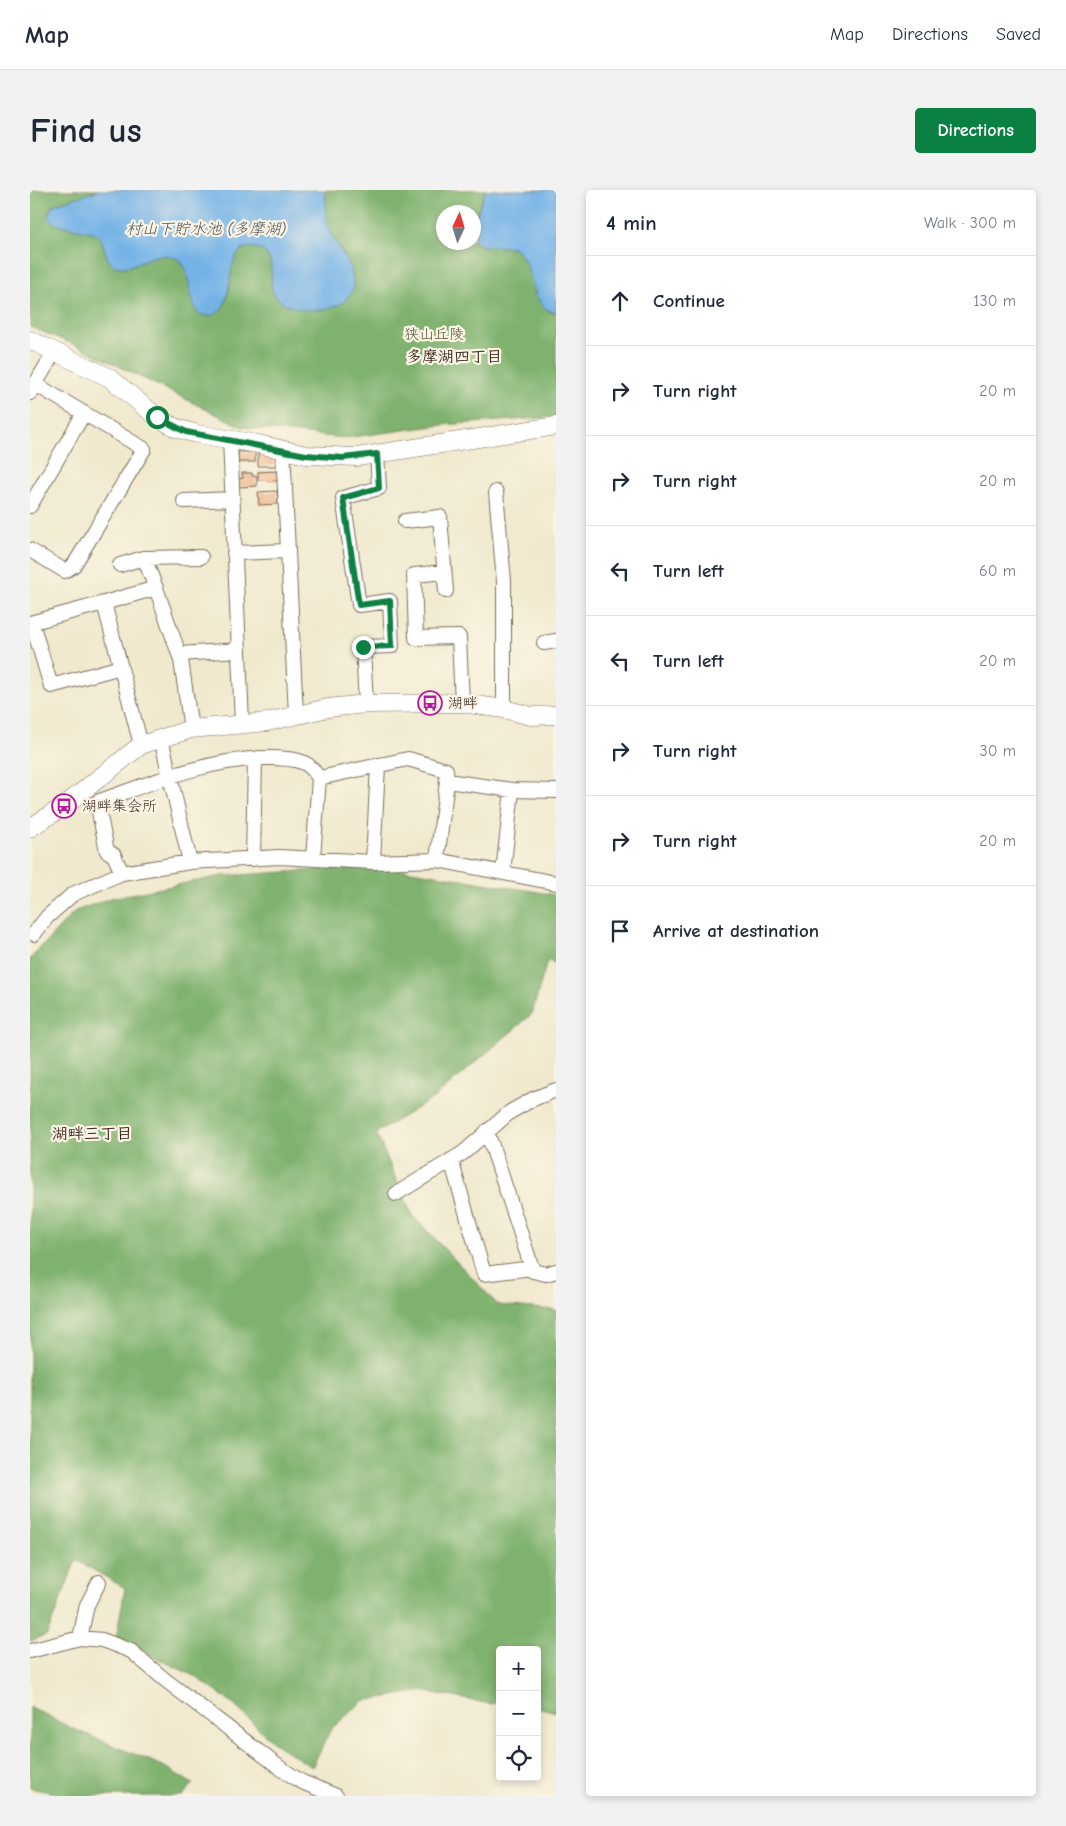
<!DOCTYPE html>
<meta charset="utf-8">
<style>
:root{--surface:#fff;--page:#f2f2f3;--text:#1f2937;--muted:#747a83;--line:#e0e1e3;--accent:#0b8043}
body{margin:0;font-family:"Comic Neue","Klee One",sans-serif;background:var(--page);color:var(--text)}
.controls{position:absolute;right:15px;bottom:15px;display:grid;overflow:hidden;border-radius:5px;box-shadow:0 2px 8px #0003}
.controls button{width:45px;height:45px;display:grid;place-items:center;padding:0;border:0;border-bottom:1px solid var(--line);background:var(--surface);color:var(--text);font:25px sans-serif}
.compass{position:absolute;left:406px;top:15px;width:45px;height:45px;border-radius:50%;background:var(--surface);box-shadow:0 2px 8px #0003;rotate:4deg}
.stop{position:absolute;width:15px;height:15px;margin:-11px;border:4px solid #0b8043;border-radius:50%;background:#fff}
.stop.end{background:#0b8043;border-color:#fff;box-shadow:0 1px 5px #0008}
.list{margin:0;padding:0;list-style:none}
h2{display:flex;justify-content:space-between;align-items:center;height:65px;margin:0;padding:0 20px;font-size:21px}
h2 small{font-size:16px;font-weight:400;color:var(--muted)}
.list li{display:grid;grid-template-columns:32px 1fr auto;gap:15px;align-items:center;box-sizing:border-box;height:90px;padding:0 20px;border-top:1px solid var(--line)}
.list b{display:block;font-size:19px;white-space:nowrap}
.list em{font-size:16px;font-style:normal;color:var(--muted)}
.icon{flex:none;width:28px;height:28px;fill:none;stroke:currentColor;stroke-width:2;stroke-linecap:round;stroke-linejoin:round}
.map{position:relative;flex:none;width:526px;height:1606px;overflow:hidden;border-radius:5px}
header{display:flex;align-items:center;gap:30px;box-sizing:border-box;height:70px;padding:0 25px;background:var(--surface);border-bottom:1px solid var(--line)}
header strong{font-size:24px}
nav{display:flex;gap:28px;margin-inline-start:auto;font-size:18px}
.intro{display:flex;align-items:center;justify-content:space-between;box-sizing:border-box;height:120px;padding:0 30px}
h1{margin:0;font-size:35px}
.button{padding:12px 22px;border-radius:5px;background:var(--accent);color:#fff;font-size:18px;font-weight:700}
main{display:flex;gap:30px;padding:0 30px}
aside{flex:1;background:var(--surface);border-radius:5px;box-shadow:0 2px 8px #0003}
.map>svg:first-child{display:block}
</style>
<header>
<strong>Map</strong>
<nav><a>Map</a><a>Directions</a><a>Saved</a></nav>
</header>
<div class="intro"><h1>Find us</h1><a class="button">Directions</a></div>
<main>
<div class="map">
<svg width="526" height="1606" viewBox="0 0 526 1606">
<rect width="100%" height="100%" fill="#fcf5e5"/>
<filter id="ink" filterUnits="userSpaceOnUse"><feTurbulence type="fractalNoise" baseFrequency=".02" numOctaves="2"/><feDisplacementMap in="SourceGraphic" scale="10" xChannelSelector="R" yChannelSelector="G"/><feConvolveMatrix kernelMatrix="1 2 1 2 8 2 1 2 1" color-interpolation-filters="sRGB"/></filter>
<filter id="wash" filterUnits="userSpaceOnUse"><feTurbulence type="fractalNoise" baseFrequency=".0096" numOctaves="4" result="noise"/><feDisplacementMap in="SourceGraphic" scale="20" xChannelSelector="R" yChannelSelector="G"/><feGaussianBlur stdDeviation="1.12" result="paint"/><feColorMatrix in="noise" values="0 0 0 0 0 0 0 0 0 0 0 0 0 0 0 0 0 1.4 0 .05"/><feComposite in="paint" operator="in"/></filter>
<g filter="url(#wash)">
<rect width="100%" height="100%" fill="#f0e9ce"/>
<!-- forest -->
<path fill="#7fb26e" stroke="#5d6e46" d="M0 0H69L23 15 18 25 19 29 26 34 66 43C76 50 73 71 85 76 105 83 123 55 150 70L158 84 168 123 198 104C201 92 200 77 205 66 208 61 212 59 218 58 244 54 243 88 245 105 270 125 306 126 324 98L317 70 300 44 297 33 295 0H456L444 31 443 22H413V52L444 51 453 56 483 57 487 60 497 75 505 104 520 122H526V227L412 235 314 248 212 237 48 156 0 137Z
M351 676 526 705V773L517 771 502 824 405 907 346 943 382 1025 468 1115 526 1120V1522L507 1517V1460H470V1512L461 1514 392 1501 333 1511 301 1539 282 1577 244 1553 201 1512 166 1487 86 1448 95 1398 46 1370 17 1445 0 1451V769L45 721 81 708 192 686Z
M0 1517 39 1537 133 1576 163 1594 152 1606H40L0 1598Z"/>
<!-- water -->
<path fill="#74b3e7" stroke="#586e82" d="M69 0H295L297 33 301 44 321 78 324 98C320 103 317 110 312 113 294 124 256 123 244 104 236 90 251 64 225 58 185 50 215 135 171 125 158 118 162 83 150 70 122 55 105 83 85 76 73 71 76 50 66 43L26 34 19 29 18 25 23 15Z
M456 0H526V122C498 121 506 71 483 57L453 56 444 51V32Z"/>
<g id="blocks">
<!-- building -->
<path fill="#e9ad7e" d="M208 262H225V272H208Z
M228 263 247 265V276H228Z
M248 281V291L228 290V282Z
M212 283H222V286H227V296L208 297V289L213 288Z
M247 301 248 314 229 315 228 302Z"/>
</g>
</g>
<g filter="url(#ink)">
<use href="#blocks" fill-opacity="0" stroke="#7a6d5c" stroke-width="1"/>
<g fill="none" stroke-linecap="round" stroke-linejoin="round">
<!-- minor casing -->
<g stroke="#7a6d5c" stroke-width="16">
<path id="minor" d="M0 203 25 161
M200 249 212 534
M253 259 266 525
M466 302 474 391V519
M154 311 202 309
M0 316 54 223
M375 331 410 327 416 401
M0 360 35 381 44 375 114 259 5 194
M204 363 256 361
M90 375 114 368
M414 382 384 385 386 448 429 447 432 513
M126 398 114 368 171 367
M74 413 126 398 151 470 161 539
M0 433 74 413 111 555
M2 433 21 496 91 477
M514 453 526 451
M150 464 208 460
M336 514 333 457 362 456 360 411 329 415 313 308 349 298 347 264
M131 548 160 672
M289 588 378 569 416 580 417 591 407 670
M417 591 482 600 526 601
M223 669 225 569
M343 672 348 575
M92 683 84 665 77 661 67 612C123 592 178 569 238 568 248 568 262 568 272 572 280 575 284 581 289 588L283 668
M473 683 482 600
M4 744 17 727 43 704 92 683 160 672 249 667 343 672 407 670 526 693
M457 941 503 1081 516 1084 526 1081
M421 970 454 1084 502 1078
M366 1004 433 963 480 922 503 909 526 900
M50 1448 57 1415 69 1392
M0 1461 50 1448 72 1450 101 1461 134 1489 253 1580 272 1592 306 1606"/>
</g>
<!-- tertiary casing -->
<g stroke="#7a6d5c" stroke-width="19">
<path id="tertiary" d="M0 150 80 188 127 227 146 238 167 244 228 254 276 265 327 267 526 236
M0 638 34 616 111 555 161 539 237 532 298 518 336 514 432 513 474 519 501 526 526 525"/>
</g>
<!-- minor -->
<use href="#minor" stroke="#fff" stroke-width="14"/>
<!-- tertiary -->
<use href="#tertiary" stroke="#fff" stroke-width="18"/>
</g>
</g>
<g fill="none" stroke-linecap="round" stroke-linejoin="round" filter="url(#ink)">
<!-- route -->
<path stroke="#0b8043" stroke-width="6" d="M127 227 156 242 276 265 313 268 347 264 349 298 313 308 329 415 360 411 362 456 333 457"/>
</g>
<!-- icons -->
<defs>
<g id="bus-ring" transform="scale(1.25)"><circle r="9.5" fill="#fcf5e5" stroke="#b5179e" stroke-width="1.5"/><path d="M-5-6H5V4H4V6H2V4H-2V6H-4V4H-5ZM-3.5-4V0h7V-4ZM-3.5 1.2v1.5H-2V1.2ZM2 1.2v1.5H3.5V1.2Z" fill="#b5179e"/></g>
</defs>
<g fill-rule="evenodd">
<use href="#bus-ring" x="400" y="513"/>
<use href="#bus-ring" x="34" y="616"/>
</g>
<g text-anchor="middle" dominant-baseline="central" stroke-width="4.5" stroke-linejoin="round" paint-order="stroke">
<!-- park labels -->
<g font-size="15" fill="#545436" stroke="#fcf5e5">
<text x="404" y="144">狭山丘陵</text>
</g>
<!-- poi labels -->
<g font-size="15" fill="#3b2a1e" stroke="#fcf5e5" text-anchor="start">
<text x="418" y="513">湖畔</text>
<text x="52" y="616">湖畔集会所</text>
</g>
<!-- water labels -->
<g font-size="16" font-style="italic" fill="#4c535a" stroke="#fcf5e5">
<text x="176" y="39">村山下貯水池 (多摩湖)</text>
</g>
<!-- neighbourhood labels -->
<g font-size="16" font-weight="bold" fill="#3b2a1e" stroke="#fcf5e5">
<text x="424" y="167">多摩湖四丁目</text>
<text x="62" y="944">湖畔三丁目</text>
</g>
</g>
</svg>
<div class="controls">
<button>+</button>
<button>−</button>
<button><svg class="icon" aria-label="locate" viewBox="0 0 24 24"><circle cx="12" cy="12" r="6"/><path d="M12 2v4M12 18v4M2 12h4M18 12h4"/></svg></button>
</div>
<svg class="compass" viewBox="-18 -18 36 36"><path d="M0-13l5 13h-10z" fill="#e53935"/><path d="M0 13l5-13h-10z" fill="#747a83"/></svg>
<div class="stop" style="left:127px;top:227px"></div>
<div class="stop end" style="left:333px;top:457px"></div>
</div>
<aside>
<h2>4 min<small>Walk · 300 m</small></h2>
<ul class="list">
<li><svg class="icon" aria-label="ahead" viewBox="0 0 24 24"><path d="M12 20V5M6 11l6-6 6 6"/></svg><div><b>Continue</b></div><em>130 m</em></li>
<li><svg class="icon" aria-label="right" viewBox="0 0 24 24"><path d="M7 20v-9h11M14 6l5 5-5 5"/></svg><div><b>Turn right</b></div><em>20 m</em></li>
<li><svg class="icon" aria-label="right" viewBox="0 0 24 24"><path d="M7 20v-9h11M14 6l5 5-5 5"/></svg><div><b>Turn right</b></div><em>20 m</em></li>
<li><svg class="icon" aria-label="left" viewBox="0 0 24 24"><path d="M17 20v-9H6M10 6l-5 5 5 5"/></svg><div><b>Turn left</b></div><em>60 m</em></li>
<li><svg class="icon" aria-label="left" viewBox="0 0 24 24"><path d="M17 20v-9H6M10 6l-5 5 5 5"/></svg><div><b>Turn left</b></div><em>20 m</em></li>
<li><svg class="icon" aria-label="right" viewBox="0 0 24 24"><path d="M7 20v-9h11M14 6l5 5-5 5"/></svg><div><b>Turn right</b></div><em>30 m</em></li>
<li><svg class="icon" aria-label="right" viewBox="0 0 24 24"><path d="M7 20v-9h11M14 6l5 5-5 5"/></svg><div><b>Turn right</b></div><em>20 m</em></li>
<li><svg class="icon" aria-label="arrive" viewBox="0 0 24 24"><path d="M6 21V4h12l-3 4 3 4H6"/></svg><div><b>Arrive at destination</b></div></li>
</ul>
</aside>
</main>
